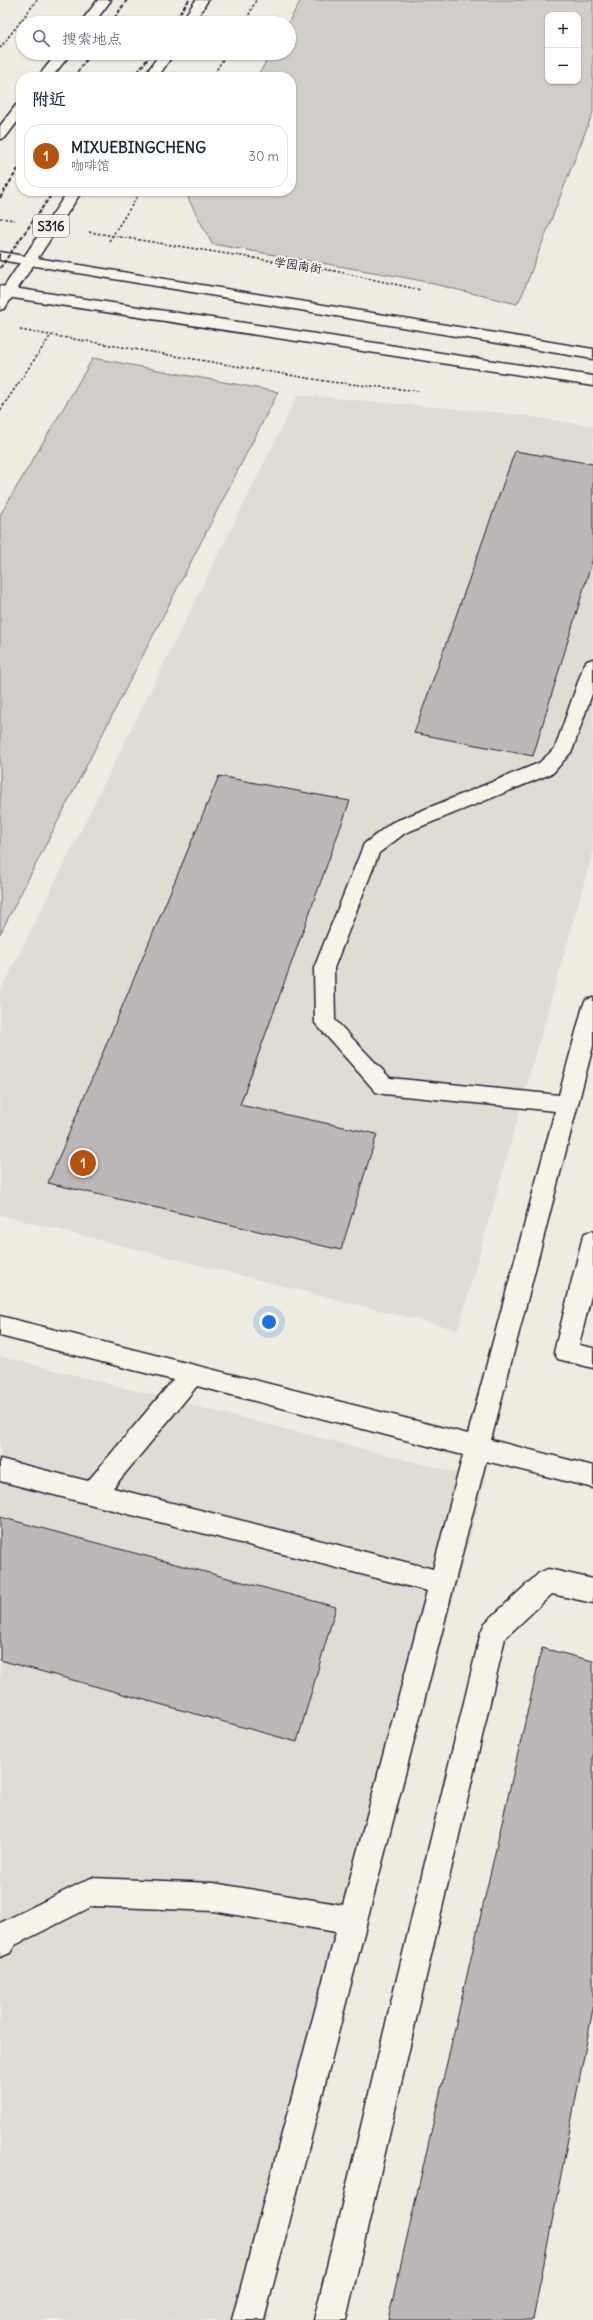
<!DOCTYPE html>
<html lang="zh">
<meta charset="utf-8">
<style>
:root{--surface:#fff;--page:#f2f2f3;--text:#1f2937;--muted:#747a83;--line:#e0e1e3;--accent:#b45309}
body{margin:0;font-family:Delius,"LXGW WenKai TC",sans-serif;background:var(--page);color:var(--text)}
.controls{position:absolute;right:12px;top:12px;display:grid;overflow:hidden;border-radius:8px;box-shadow:0 1px 3px #0004}
.controls button{width:36px;height:36px;display:grid;place-items:center;padding:0;border:0;border-bottom:1px solid var(--line);background:var(--surface);color:var(--text);font:20px sans-serif}
.you{position:absolute;left:269px;top:1322px;width:14px;height:14px;margin:-10px;border:3px solid #fff;border-radius:50%;background:#1a73e8;box-shadow:0 0 0 6px #1a73e833}
.badge{display:grid;place-items:center;width:26px;height:26px;border-radius:50%;background:var(--accent);color:#fff;font-size:13px;font-weight:700}
.pin{position:absolute;translate:-50% -50%;border:2px solid #fff;box-shadow:0 1px 4px #0006}
.list{margin:0;padding:0;list-style:none}
h2{display:flex;justify-content:space-between;align-items:center;height:52px;margin:0;padding:0 16px;font-size:17px}
h2 small{font-size:13px;font-weight:400;color:var(--muted)}
.list li{display:grid;grid-template-columns:26px 1fr auto;gap:12px;align-items:center;box-sizing:border-box;height:64px;margin:0 8px 8px;padding:0 8px;border:1px solid var(--line);border-radius:16px}
.list b{display:block;font-size:15px;white-space:nowrap}
.list p{margin:0;font-size:13px;white-space:nowrap;color:var(--muted)}
.list em{font-size:13px;font-style:normal;color:var(--muted)}
.icon{flex:none;width:22px;height:22px;fill:none;stroke:currentColor;stroke-width:2;stroke-linecap:round;stroke-linejoin:round}
.map{position:relative;flex:none;width:593px;height:2320px;overflow:hidden}
.search{position:absolute;background:var(--surface);box-shadow:0 1px 3px #0004;left:16px;top:16px;width:280px;height:44px;display:flex;align-items:center;gap:10px;box-sizing:border-box;padding:0 14px;border-radius:22px;color:var(--muted);font-size:15px}
.panel{position:absolute;background:var(--surface);box-shadow:0 1px 3px #0004;left:16px;top:72px;width:280px;height:124px;border-radius:16px}
.map>svg:first-child{display:block}
</style>
<div class="map">
<svg width="593" height="2320" viewBox="0 0 593 2320">
<rect width="100%" height="100%" fill="#eeebe1"/>
<filter id="ink" filterUnits="userSpaceOnUse"><feTurbulence type="fractalNoise" baseFrequency=".025" numOctaves="2"/><feDisplacementMap in="SourceGraphic" scale="8" xChannelSelector="R" yChannelSelector="G"/><feConvolveMatrix kernelMatrix="1 2 1 2 8 2 1 2 1" color-interpolation-filters="sRGB"/></filter>
<g filter="url(#ink)">
<!-- built -->
<path fill="#dfdcd4" d="M298 395 505 413 593 426V851L458 1330 0 1215V992Z
M0 1356 485 1480 262 2320H0Z"/>
<!-- green -->
<path fill="#d1cdc9" stroke="#7a7882" fill-rule="evenodd" d="M301 0H593V112L522 295 517 304 413 279 212 244 188 198 192 191H291V77H257L271 53H289L288 23ZM548 15H578V81H548Z
M93 358 278 392 0 934V515Z"/>
<!-- building -->
<path fill="#bbb8b7" stroke="#22223b" d="M515 451 593 464V558L533 756 414 733Z
M219 776 350 801 240 1105 377 1134 341 1250 48 1183Z
M0 1517 336 1607 297 1742 0 1660Z
M542 1648 593 1661V2009L533 2320H388Z"/>
<g fill="none" stroke-linecap="round" stroke-linejoin="round">
<!-- minor casing -->
<g stroke="#22223b" stroke-width="3">
<path id="minor" d="M0 252 593 349V359L0 260Z
M0 286 593 376V386L0 296Z
M593 659V691L572 751 553 773 405 833 379 853 334 968 335 1020 390 1078 559 1095 583 1006 586 1000 593 998V1046L491 1440 593 1466V1488L486 1461 264 2320H232L336 1932 213 1911 93 1906 15 1945 10 1953 0 1957V1923L91 1878 213 1883 343 1905 427 1591 0 1481V1459L88 1481 173 1380 0 1336V1316L468 1434 555 1111 384 1094 376 1092 315 1023 314 968 364 844 391 823 539 763 555 748 584 665 587 661ZM197 1386 463 1455 433 1569 113 1488Z
M593 1231V1288L579 1345 593 1348V1368L558 1359 554 1352 582 1240 585 1233Z
M548 1569 593 1579V1603L552 1594 505 1638 346 2320H314L481 1632 485 1623 539 1573Z"/>
</g>
<!-- major casing -->
<g stroke="#22223b" stroke-width="3">
<path id="major" d="M98 0H111L94 23H80Z
M196 0H208L194 23H180Z
M57 53H71L52 77H38Z
M160 53H174L158 77H144Z
M21 104V117L5 138 0 139V126L16 105Z
M68 191H82L5 308 0 310V293Z"/>
</g>
<!-- path-far1 -->
<path stroke="#22223b" stroke-width="1.5" stroke-dasharray="2.5 2" stroke-linecap="butt" d="M245 23 256 0
M0 48 37 0
M212 77 227 53
M0 218 15 220
M89 232 335 271 421 290
M109 241 141 191
M20 330 331 382 419 391
M3 406 51 335"/>
<!-- path -->
<path stroke="#22223b" stroke-width="2" stroke-dasharray="3.5 2.5" stroke-linecap="butt" d="M0 411 4 405"/>
<!-- minor -->
<use href="#minor" fill="#f7f3e8" fill-rule="evenodd"/>
<!-- major -->
<use href="#major" fill="#f7f3e8" fill-rule="evenodd"/>
<!-- rail -->
<path stroke="#22223b" stroke-width="2" stroke-dasharray="4 2" stroke-linecap="butt" d="M111 23 127 0
M173 23 189 0
M74 77 91 53
M134 77 152 53
M0 198 21 164
M0 268 54 191"/>
</g>
</g>
<g text-anchor="middle" dominant-baseline="central" stroke-width="4" stroke-linejoin="round" paint-order="stroke">
<!-- far-street labels -->
<g font-size="12" fill="#22223b" stroke="#f7f3e8">
<text transform="translate(298 265) rotate(9)">学园南街</text>
</g>
<!-- shield labels -->
<rect fill="#f7f3e8" stroke="#62616f" stroke-width="1" x="33" y="215" width="36" height="22" rx="3"/>
<g font-size="13" font-weight="bold" fill="#22223b">
<text x="51" y="226">S316</text>
</g>
</g>
</svg>
<div class="controls">
<button>+</button>
<button>−</button>
</div>
<div class="you"></div>
<div class="pin badge" style="left:83px;top:1163px">1</div>
<div class="search"><svg class="icon" aria-label="search" viewBox="0 0 24 24"><circle cx="10" cy="10" r="6"/><path d="M15 15l6 6"/></svg>搜索地点</div>
<section class="panel">
<h2>附近<small></small></h2>
<ul class="list">
<li><span class="badge">1</span><div><b>MIXUEBINGCHENG</b><p>咖啡馆</p></div><em>30 m</em></li>
</ul>
</section>
</div>
